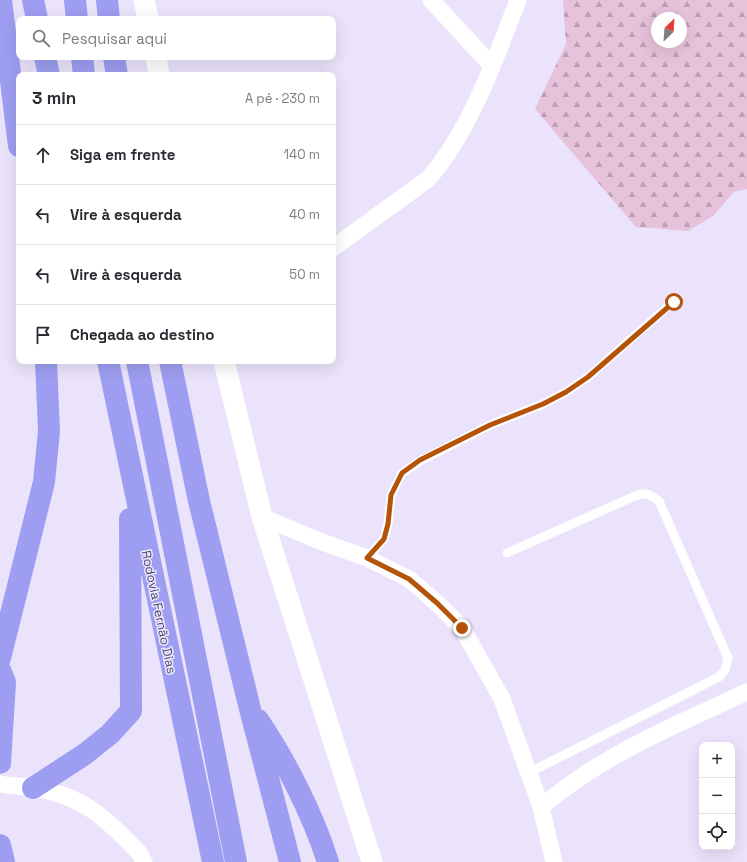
<!DOCTYPE html>
<html lang="pt">
<meta charset="utf-8">
<style>
:root{--surface:#fff;--page:#f2f2f3;--text:#2b2b33;--muted:#7c7c81;--line:#e1e1e2}
body{margin:0;font-family:"Space Grotesk",sans-serif;background:var(--page);color:var(--text)}
.controls{position:absolute;right:12px;bottom:12px;display:grid;overflow:hidden;border-radius:8px;box-shadow:0 4px 16px #0002}
.controls button{width:36px;height:36px;display:grid;place-items:center;padding:0;border:0;border-bottom:1px solid var(--line);background:var(--surface);color:var(--text);font:20px sans-serif}
.compass{position:absolute;left:651px;top:12px;width:36px;height:36px;border-radius:50%;background:var(--surface);box-shadow:0 4px 16px #0002;rotate:25deg}
.stop{position:absolute;width:12px;height:12px;margin:-9px;border:3px solid #b45309;border-radius:50%;background:#fff}
.stop.end{background:#b45309;border-color:#fff;box-shadow:0 1px 4px #0008}
.list{margin:0;padding:0;list-style:none}
h2{display:flex;justify-content:space-between;align-items:center;height:52px;margin:0;padding:0 16px;font-size:17px}
h2 small{font-size:13px;font-weight:400;color:var(--muted)}
.list li{display:grid;grid-template-columns:26px 1fr auto;gap:12px;align-items:center;box-sizing:border-box;height:60px;padding:0 16px;border-top:1px solid var(--line)}
.list b{display:block;font-size:15px;white-space:nowrap}
.list em{font-size:13px;font-style:normal;color:var(--muted)}
.icon{flex:none;width:22px;height:22px;fill:none;stroke:currentColor;stroke-width:2;stroke-linecap:round;stroke-linejoin:round}
.map{position:relative;flex:none;width:747px;height:862px;overflow:hidden}
.search{position:absolute;background:var(--surface);box-shadow:0 4px 16px #0002;left:16px;top:16px;width:320px;height:44px;display:flex;align-items:center;gap:10px;box-sizing:border-box;padding:0 14px;border-radius:8px;color:var(--muted);font-size:15px}
.panel{position:absolute;background:var(--surface);box-shadow:0 4px 16px #0002;left:16px;top:72px;width:320px;height:292px;border-radius:8px}
.map>svg:first-child{display:block}
</style>
<div class="map">
<svg width="747" height="862" viewBox="0 0 747 862">
<defs>
<pattern id="forest-firs" width="22" height="20" patternUnits="userSpaceOnUse"><rect width="22" height="20" fill="#e7c2db"/><path d="M5 1l3.5 6h-7zM16 11l3.5 6h-7z" fill="#bda0b6"/></pattern>
</defs>
<rect width="100%" height="100%" fill="#ebe3fb"/>
<!-- forest -->
<path fill="url(#forest-firs)" fill-rule="evenodd" d="M563 0H747V189L734 192 713 216 688 231 636 227 535 109 566 44ZM657 18H681V42H657Z"/>
<g fill="none" stroke-linecap="round" stroke-linejoin="round">
<!-- service -->
<path stroke="#fff" stroke-width="9" d="M507 553 635 496C645 492 650 494 659 501L728 658 725 670 719 677 530 772
M367 558 384 539 388 524 391 495 402 473 420 461 490 425 543 404 566 392 588 377 674 301"/>
<!-- minor -->
<path stroke="#fff" stroke-width="17" d="M431 0 492 66
M333 248 428 179C469 133 496 58 518 0
M262 517 322 542 367 558 409 579 437 603 462 628 502 699 541 807 554 862
M0 784C11 786 22 786 33 788 83 795 107 819 140 854L144 862
M541 807C552 798 563 789 575 781 628 744 689 719 747 692"/>
<!-- tertiary -->
<path stroke="#fff" stroke-width="21" d="M144 0 148 19
M156 57 159 75
M224 361 262 517 372 862"/>
<!-- motorway -->
<path stroke="#9d9ef1" stroke-width="22" d="M1 0 19 146
M33 0 37 19
M75 0 77 19
M107 0 109 19
M45 57 49 75
M82 57 84 75
M114 57 117 75
M108 361 213 862
M137 361 236 862
M170 361 199 501 250 709 290 862
M0 658 44 482 49 431 46 361
M0 670 5 682 0 763
M258 720C286 761 313 815 328 862
M33 788 85 754 110 734 131 711 130 519
M0 845 4 862"/>
</g>
<g fill="none" stroke-linecap="round" stroke-linejoin="round">
<!-- route -->
<path stroke="#b45309" stroke-width="5" d="M462 628 437 603 409 579 367 558 384 539 388 524 391 495 402 473 420 460 490 425 543 404 566 392 588 377 674 302"/>
</g>
<g text-anchor="middle" dominant-baseline="central" stroke-width="3" stroke-linejoin="round" paint-order="stroke">
<!-- street labels -->
<g font-size="13" fill="#4d4b71" stroke="#efe8fe">
<text transform="translate(159 612) rotate(78)">Rodovia Fernão Dias</text>
</g>
</g>
</svg>
<div class="controls">
<button>+</button>
<button>−</button>
<button><svg class="icon" aria-label="locate" viewBox="0 0 24 24"><circle cx="12" cy="12" r="6"/><path d="M12 2v4M12 18v4M2 12h4M18 12h4"/></svg></button>
</div>
<svg class="compass" viewBox="-18 -18 36 36"><path d="M0-13l5 13h-10z" fill="#e53935"/><path d="M0 13l5-13h-10z" fill="#7c7c81"/></svg>
<div class="stop" style="left:674px;top:302px"></div>
<div class="stop end" style="left:462px;top:628px"></div>
<div class="search"><svg class="icon" aria-label="search" viewBox="0 0 24 24"><circle cx="10" cy="10" r="6"/><path d="M15 15l6 6"/></svg>Pesquisar aqui</div>
<section class="panel">
<h2>3 min<small>A pé · 230 m</small></h2>
<ul class="list">
<li><svg class="icon" aria-label="ahead" viewBox="0 0 24 24"><path d="M12 20V5M6 11l6-6 6 6"/></svg><div><b>Siga em frente</b></div><em>140 m</em></li>
<li><svg class="icon" aria-label="left" viewBox="0 0 24 24"><path d="M17 20v-9H6M10 6l-5 5 5 5"/></svg><div><b>Vire à esquerda</b></div><em>40 m</em></li>
<li><svg class="icon" aria-label="left" viewBox="0 0 24 24"><path d="M17 20v-9H6M10 6l-5 5 5 5"/></svg><div><b>Vire à esquerda</b></div><em>50 m</em></li>
<li><svg class="icon" aria-label="arrive" viewBox="0 0 24 24"><path d="M6 21V4h12l-3 4 3 4H6"/></svg><div><b>Chegada ao destino</b></div></li>
</ul>
</section>
</div>
